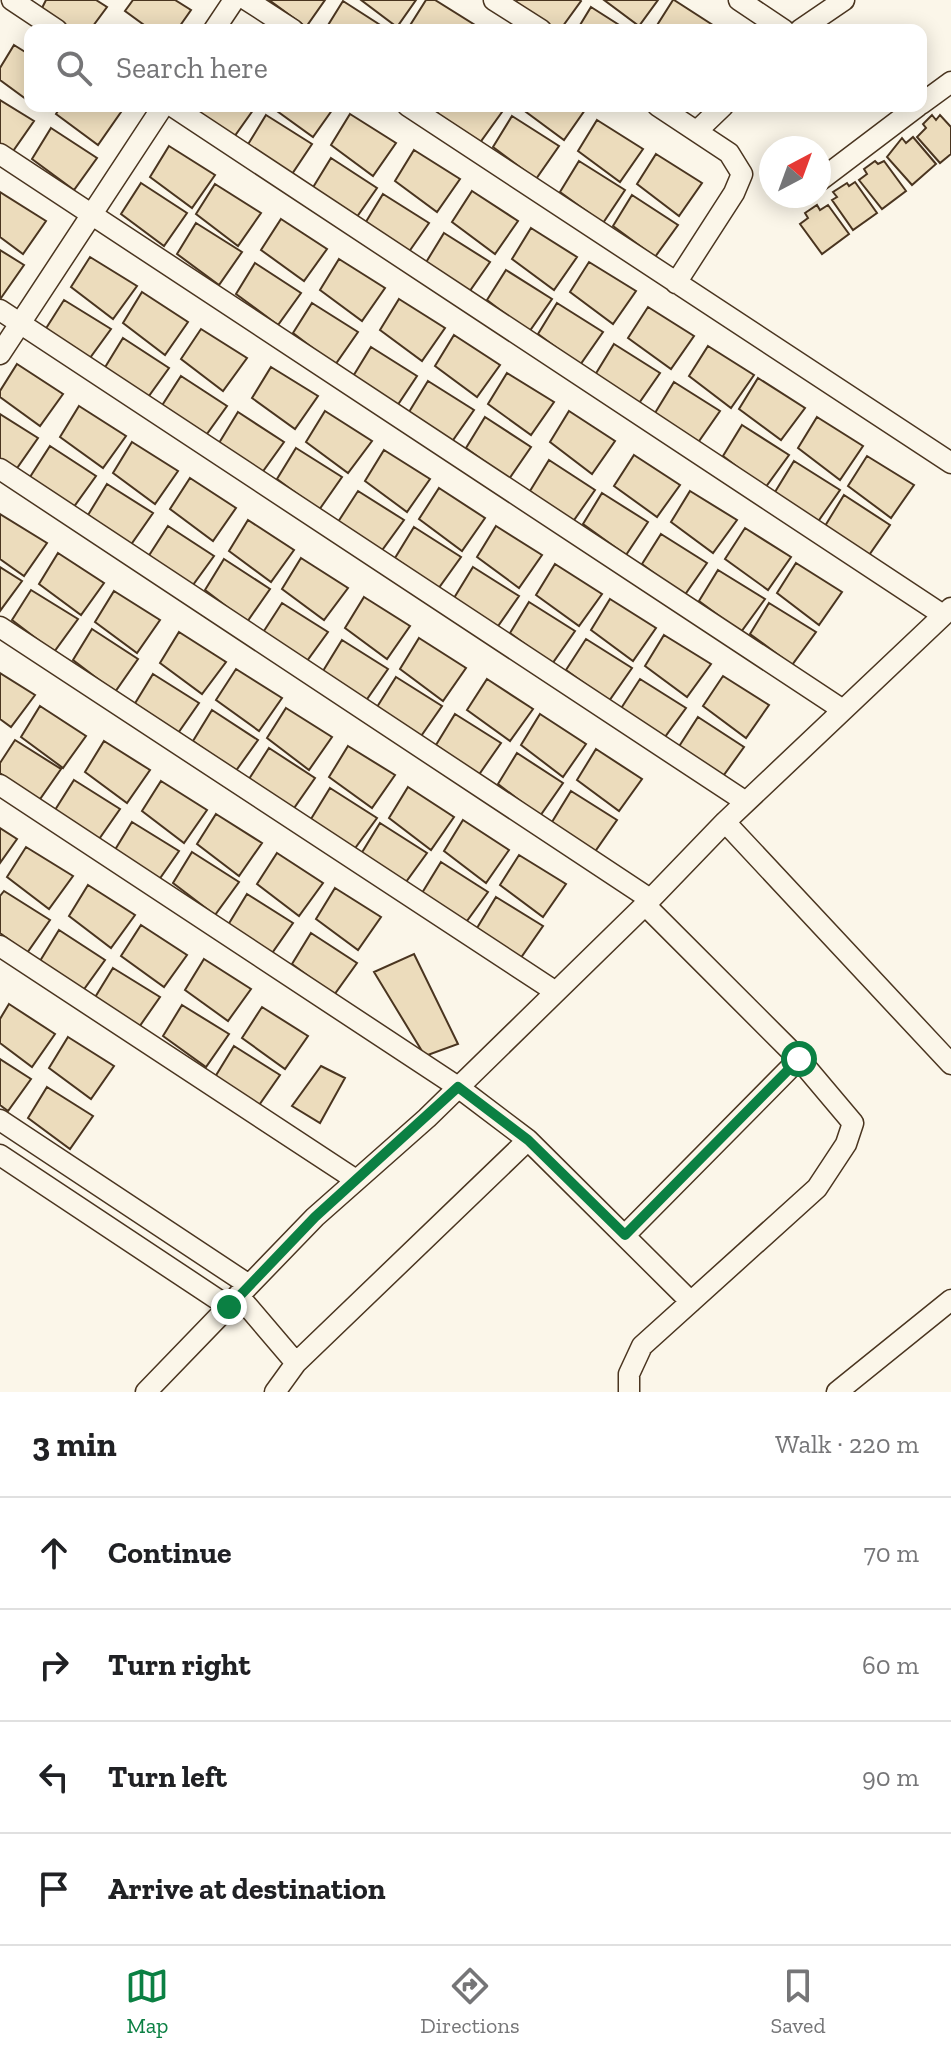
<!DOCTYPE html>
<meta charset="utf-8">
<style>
:root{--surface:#fff;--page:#f2f2f2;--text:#202124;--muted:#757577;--line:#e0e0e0;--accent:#0b8043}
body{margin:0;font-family:"Zilla Slab",serif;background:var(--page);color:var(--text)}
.compass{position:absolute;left:759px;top:136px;width:72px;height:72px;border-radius:50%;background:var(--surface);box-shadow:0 4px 20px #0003;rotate:41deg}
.stop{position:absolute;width:24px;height:24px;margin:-18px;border:6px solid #0b8043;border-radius:50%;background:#fff}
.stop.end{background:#0b8043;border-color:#fff;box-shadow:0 2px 8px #0008}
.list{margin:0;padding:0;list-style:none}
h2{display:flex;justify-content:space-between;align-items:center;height:104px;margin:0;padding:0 32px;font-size:34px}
h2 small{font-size:26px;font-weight:400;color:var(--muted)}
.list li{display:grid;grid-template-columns:52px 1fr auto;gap:24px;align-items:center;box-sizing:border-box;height:112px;padding:0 32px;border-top:2px solid var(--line)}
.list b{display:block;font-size:30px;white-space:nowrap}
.list em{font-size:26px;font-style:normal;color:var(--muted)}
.icon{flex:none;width:44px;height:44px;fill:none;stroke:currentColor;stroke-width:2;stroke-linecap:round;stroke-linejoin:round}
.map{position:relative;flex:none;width:951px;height:1392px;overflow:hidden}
.search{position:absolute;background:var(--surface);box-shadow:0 4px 20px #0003;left:24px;right:24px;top:24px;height:88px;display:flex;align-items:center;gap:20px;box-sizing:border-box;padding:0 28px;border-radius:16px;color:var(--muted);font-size:30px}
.sheet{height:552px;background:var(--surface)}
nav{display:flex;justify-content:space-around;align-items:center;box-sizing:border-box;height:112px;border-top:2px solid var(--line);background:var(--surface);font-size:22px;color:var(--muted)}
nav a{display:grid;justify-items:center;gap:4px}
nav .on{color:var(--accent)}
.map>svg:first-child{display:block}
</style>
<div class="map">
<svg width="951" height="1392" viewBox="0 0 951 1392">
<rect width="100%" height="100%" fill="#fbf6e9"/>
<!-- building -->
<path fill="#ecdcbc" stroke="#4a3520" stroke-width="2" d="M46 0H96L107 7 90 30H71L42 8Z
M133 0H175L191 10 177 30H151L125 11Z
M269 0H325L306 27Z
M361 0H416L397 27Z
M426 0H435L475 25 471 30H414L409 27Z
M517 0H580L581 1 560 30H553L516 2Z
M604 0H658L639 26Z
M673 0H674L719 29 654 30Z
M343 1 388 30H325Z
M591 7 627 30H577Z
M14 45 30 55V102L0 80V68Z
M0 100 34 121 11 154 0 146Z
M61 106H111L121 112 98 145 56 114Z
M191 106H256L234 137Z
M270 106H335L313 137Z
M441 106H493L502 112 479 144 437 113Z
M524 106H586L587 107 564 140 522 109Z
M350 114 396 143 373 176 331 145Z
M266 115 312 144 290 177 247 146Z
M932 115 936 120 940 115 951 127V154L940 163 917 137 926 128 923 124Z
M512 116 559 146 536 179 493 147Z
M597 120 643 149 620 182 578 151Z
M51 128 97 158 74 190 32 159Z
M913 137 936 164 912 185 887 157 902 138 906 143Z
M169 146 215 175 192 208 150 177Z
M414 150 460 179 437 212 395 181Z
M656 154 702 183 679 216 637 184Z
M331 158 377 188 354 221 312 189Z
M579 161 625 190 603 223 560 192Z
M875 161 878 164 884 161 906 191 882 209 859 180 867 174 864 169Z
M855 182 877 213 853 230 832 200 837 197 833 192 847 183 849 186Z
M141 183 187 213 164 246 121 214Z
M215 184 261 213 238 246 196 214Z
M472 191 518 221 495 254 452 222Z
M0 192 46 221 23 254 0 237Z
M383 194 429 223 406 256 364 225Z
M632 195 678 225 655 257 613 226Z
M817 205 820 210 828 205 849 234 822 254 800 224 808 218 805 213Z
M281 219 327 249 304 281 261 250Z
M196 223 242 252 219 285 177 254Z
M531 228 577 257 554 290 512 259Z
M444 233 490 262 467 295 425 264Z
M0 250 24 265 1 298 0 297Z
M90 257 137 286 113 319 71 287Z
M339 259 385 288 362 321 320 290Z
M589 262 636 291 613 324 570 292Z
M255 263 301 293 278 325 236 294Z
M506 270 552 299 529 332 487 300Z
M142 292 188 322 165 355 123 323Z
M399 299 445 328 422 361 380 330Z
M64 300 111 329 87 362 45 330Z
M312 303 358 332 335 365 293 333Z
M557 303 603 332 580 365 538 334Z
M648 307 694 336 671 369 628 338Z
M201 329 247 358 223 391 181 359Z
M454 335 500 365 477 397 435 366Z
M123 338 169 368 146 400 104 369Z
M614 344 660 373 637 406 595 375Z
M708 346 754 375 731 408 689 376Z
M371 347 417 376 395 409 352 378Z
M17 364 63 394 40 426 0 397V391Z
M271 367 318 396 295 429 252 398Z
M507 373 554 402 531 435 488 404Z
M181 376 227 406 204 438 161 407Z
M758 378 805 408 781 440 739 409Z
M428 381 474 410 451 443 409 412Z
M674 382 720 411 697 444 655 413Z
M79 406 126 436 103 468 60 437Z
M325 411 372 441 348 473 306 442Z
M569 411 615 441 592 474 550 442Z
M238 412 284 442 261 474 219 443Z
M0 414 38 438 15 471 0 460Z
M485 417 531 447 509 479 466 448Z
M817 417 863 446 840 480 798 448Z
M742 425 789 455 765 488 723 456Z
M132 442 178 471 155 504 113 473Z
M50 446 96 476 73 508 30 477Z
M296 448 342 477 319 510 277 479Z
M384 450 430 479 407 512 365 481Z
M634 455 680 485 657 517 614 486Z
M867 456 914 485 891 518 848 486Z
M549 460 595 490 572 523 530 491Z
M794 461 840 490 817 523 775 492Z
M190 478 236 508 213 541 170 509Z
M107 484 153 513 130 546 88 515Z
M439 488 485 518 462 551 419 519Z
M358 491 404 520 380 553 338 522Z
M690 491 737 520 713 553 671 522Z
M602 493 648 522 626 555 583 524Z
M844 495 890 525 867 558 825 526Z
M0 514 47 543 24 576 0 559Z
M248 520 294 550 271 582 229 551Z
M168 526 214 556 190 589 148 557Z
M496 526 542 555 519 588 477 557Z
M414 527 461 557 438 589 395 558Z
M745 528 791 557 768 590 725 559Z
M661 534 707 563 684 596 642 564Z
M58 553 104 583 81 615 39 584Z
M301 558 348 588 324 620 282 589Z
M224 559 270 589 247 622 205 590Z
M796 563 842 592 819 625 777 593Z
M555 564 602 594 579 626 536 595Z
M0 567 22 581 0 611Z
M473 567 519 596 496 629 454 598Z
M718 570 765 599 741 632 699 601Z
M31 590 78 619 54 652 12 620Z
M114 591 160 620 137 653 95 622Z
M364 597 410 626 387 659 345 628Z
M610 599 656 628 633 661 591 630Z
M529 602 575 631 552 664 510 633Z
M282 603 328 632 304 665 262 634Z
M769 603 816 632 792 665 750 634Z
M92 629 138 659 115 692 73 660Z
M179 632 226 662 202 694 160 663Z
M664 635 711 664 687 697 645 666Z
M419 638 466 668 443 701 400 669Z
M586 639 632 668 609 701 566 670Z
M342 640 388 669 365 702 323 671Z
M236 669 282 698 259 731 216 700Z
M0 673 35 695 11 727 0 719Z
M153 674 199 703 176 736 134 705Z
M723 676 769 705 746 738 703 706Z
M396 677 442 706 419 739 377 707Z
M487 679 533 709 510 741 467 710Z
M640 679 686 708 662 741 620 710Z
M40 706 86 736 63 768 21 737Z
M286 708 332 737 309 770 267 738Z
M212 710 258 740 235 772 193 741Z
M455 714 501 743 478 776 436 745Z
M540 714 586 744 563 777 521 745Z
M698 717 744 747 721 779 678 748Z
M15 740 61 769 38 802 0 773V763Z
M104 741 150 770 127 803 85 772Z
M348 746 395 775 372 808 329 777Z
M269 748 315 778 292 811 249 779Z
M596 749 642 779 619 811 577 780Z
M517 753 563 783 540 816 498 784Z
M74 780 120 809 97 842 55 810Z
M161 781 207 810 184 843 142 811Z
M408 787 454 817 431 850 389 818Z
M330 788 377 818 353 851 311 819Z
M571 791 617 820 594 853 552 822Z
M216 814 262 843 239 876 197 844Z
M463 820 509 850 486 883 444 851Z
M132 822 179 851 156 884 113 853Z
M380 823 427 853 403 886 361 854Z
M0 828 17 839 0 863Z
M26 847 73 876 49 909 7 877Z
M192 852 239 882 215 915 173 883Z
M277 853 323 883 299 916 257 884Z
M519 855 566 884 543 917 500 885Z
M441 862 488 892 464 925 422 893Z
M88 885 135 915 111 948 69 916Z
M335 888 381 917 358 950 316 919Z
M4 891 50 920 27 953 0 933V896Z
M247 894 293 923 270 956 228 925Z
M496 897 543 926 520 959 477 928Z
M141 925 187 955 164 987 121 956Z
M59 930 105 960 82 992 40 961Z
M311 933 357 963 334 995 292 964Z
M414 954 458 1044 425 1056 374 972Z
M204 959 251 989 228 1021 185 990Z
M113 968 160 997 137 1030 94 999Z
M9 1004 55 1034 32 1067 0 1043V1019Z
M182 1005 229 1034 206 1067 163 1036Z
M262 1007 308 1036 285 1069 242 1038Z
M68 1037 114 1066 91 1099 49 1068Z
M234 1046 280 1075 257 1108 215 1077Z
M0 1059 31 1079 8 1111 0 1105Z
M321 1066 345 1078 320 1123 292 1106Z
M47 1087 93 1116 70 1149 28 1118Z"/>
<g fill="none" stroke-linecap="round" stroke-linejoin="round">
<!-- minor casing -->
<g stroke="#4a3520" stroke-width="23">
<path id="minor" d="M12 0 57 30
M247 0 293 30
M494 0 541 30
M739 0 784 30
M214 30 234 0
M800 30 844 0
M921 104 951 82
M172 106 943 615
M408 106 951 463
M658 106 729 153 742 174 734 193 676 283
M697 131 723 106
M0 154 843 710
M819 181 918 106
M0 310 746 802
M0 354 163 106
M0 469 650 899
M0 627 556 992
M0 785 458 1087 528 1140 296 1363 275 1392
M725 822 951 1064
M0 946 356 1180
M0 1120 249 1285
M528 1140 691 1302
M0 1155 229 1307
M625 1235 799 1059
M238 1295 296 1363
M146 1392 315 1217 427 1118 645 905 725 822 951 608
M629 1392V1374L642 1346 817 1188 846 1144 853 1123 799 1059 645 905
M837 1392 951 1300"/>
</g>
<!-- minor -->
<use href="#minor" stroke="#fbf6e9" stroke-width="20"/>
</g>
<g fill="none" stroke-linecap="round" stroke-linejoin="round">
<!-- route -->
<path stroke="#0b8043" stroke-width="10" d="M229 1307 315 1217 458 1087 528 1140 625 1235 799 1059"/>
</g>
</svg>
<svg class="compass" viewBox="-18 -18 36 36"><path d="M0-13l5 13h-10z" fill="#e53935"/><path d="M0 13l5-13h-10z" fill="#757577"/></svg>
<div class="stop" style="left:799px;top:1059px"></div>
<div class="stop end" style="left:229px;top:1307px"></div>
<div class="search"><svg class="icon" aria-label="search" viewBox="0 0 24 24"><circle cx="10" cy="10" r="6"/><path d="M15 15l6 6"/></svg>Search here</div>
</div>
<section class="sheet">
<h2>3 min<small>Walk · 220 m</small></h2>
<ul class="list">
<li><svg class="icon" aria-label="ahead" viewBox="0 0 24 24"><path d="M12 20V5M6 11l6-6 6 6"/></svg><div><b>Continue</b></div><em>70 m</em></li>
<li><svg class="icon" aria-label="right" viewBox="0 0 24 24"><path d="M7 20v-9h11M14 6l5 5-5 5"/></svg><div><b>Turn right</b></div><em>60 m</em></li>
<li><svg class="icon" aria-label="left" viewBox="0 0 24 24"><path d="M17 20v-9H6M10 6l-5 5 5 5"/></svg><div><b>Turn left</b></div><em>90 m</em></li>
<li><svg class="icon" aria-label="arrive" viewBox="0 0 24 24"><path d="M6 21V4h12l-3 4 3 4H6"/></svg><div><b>Arrive at destination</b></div></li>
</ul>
</section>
<nav>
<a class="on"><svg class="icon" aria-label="map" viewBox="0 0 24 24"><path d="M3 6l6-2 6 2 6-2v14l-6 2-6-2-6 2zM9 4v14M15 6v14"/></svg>Map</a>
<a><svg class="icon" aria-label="directions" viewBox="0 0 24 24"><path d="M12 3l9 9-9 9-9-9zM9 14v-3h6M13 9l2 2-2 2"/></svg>Directions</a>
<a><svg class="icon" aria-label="saved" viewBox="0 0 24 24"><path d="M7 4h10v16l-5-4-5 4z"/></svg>Saved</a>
</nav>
